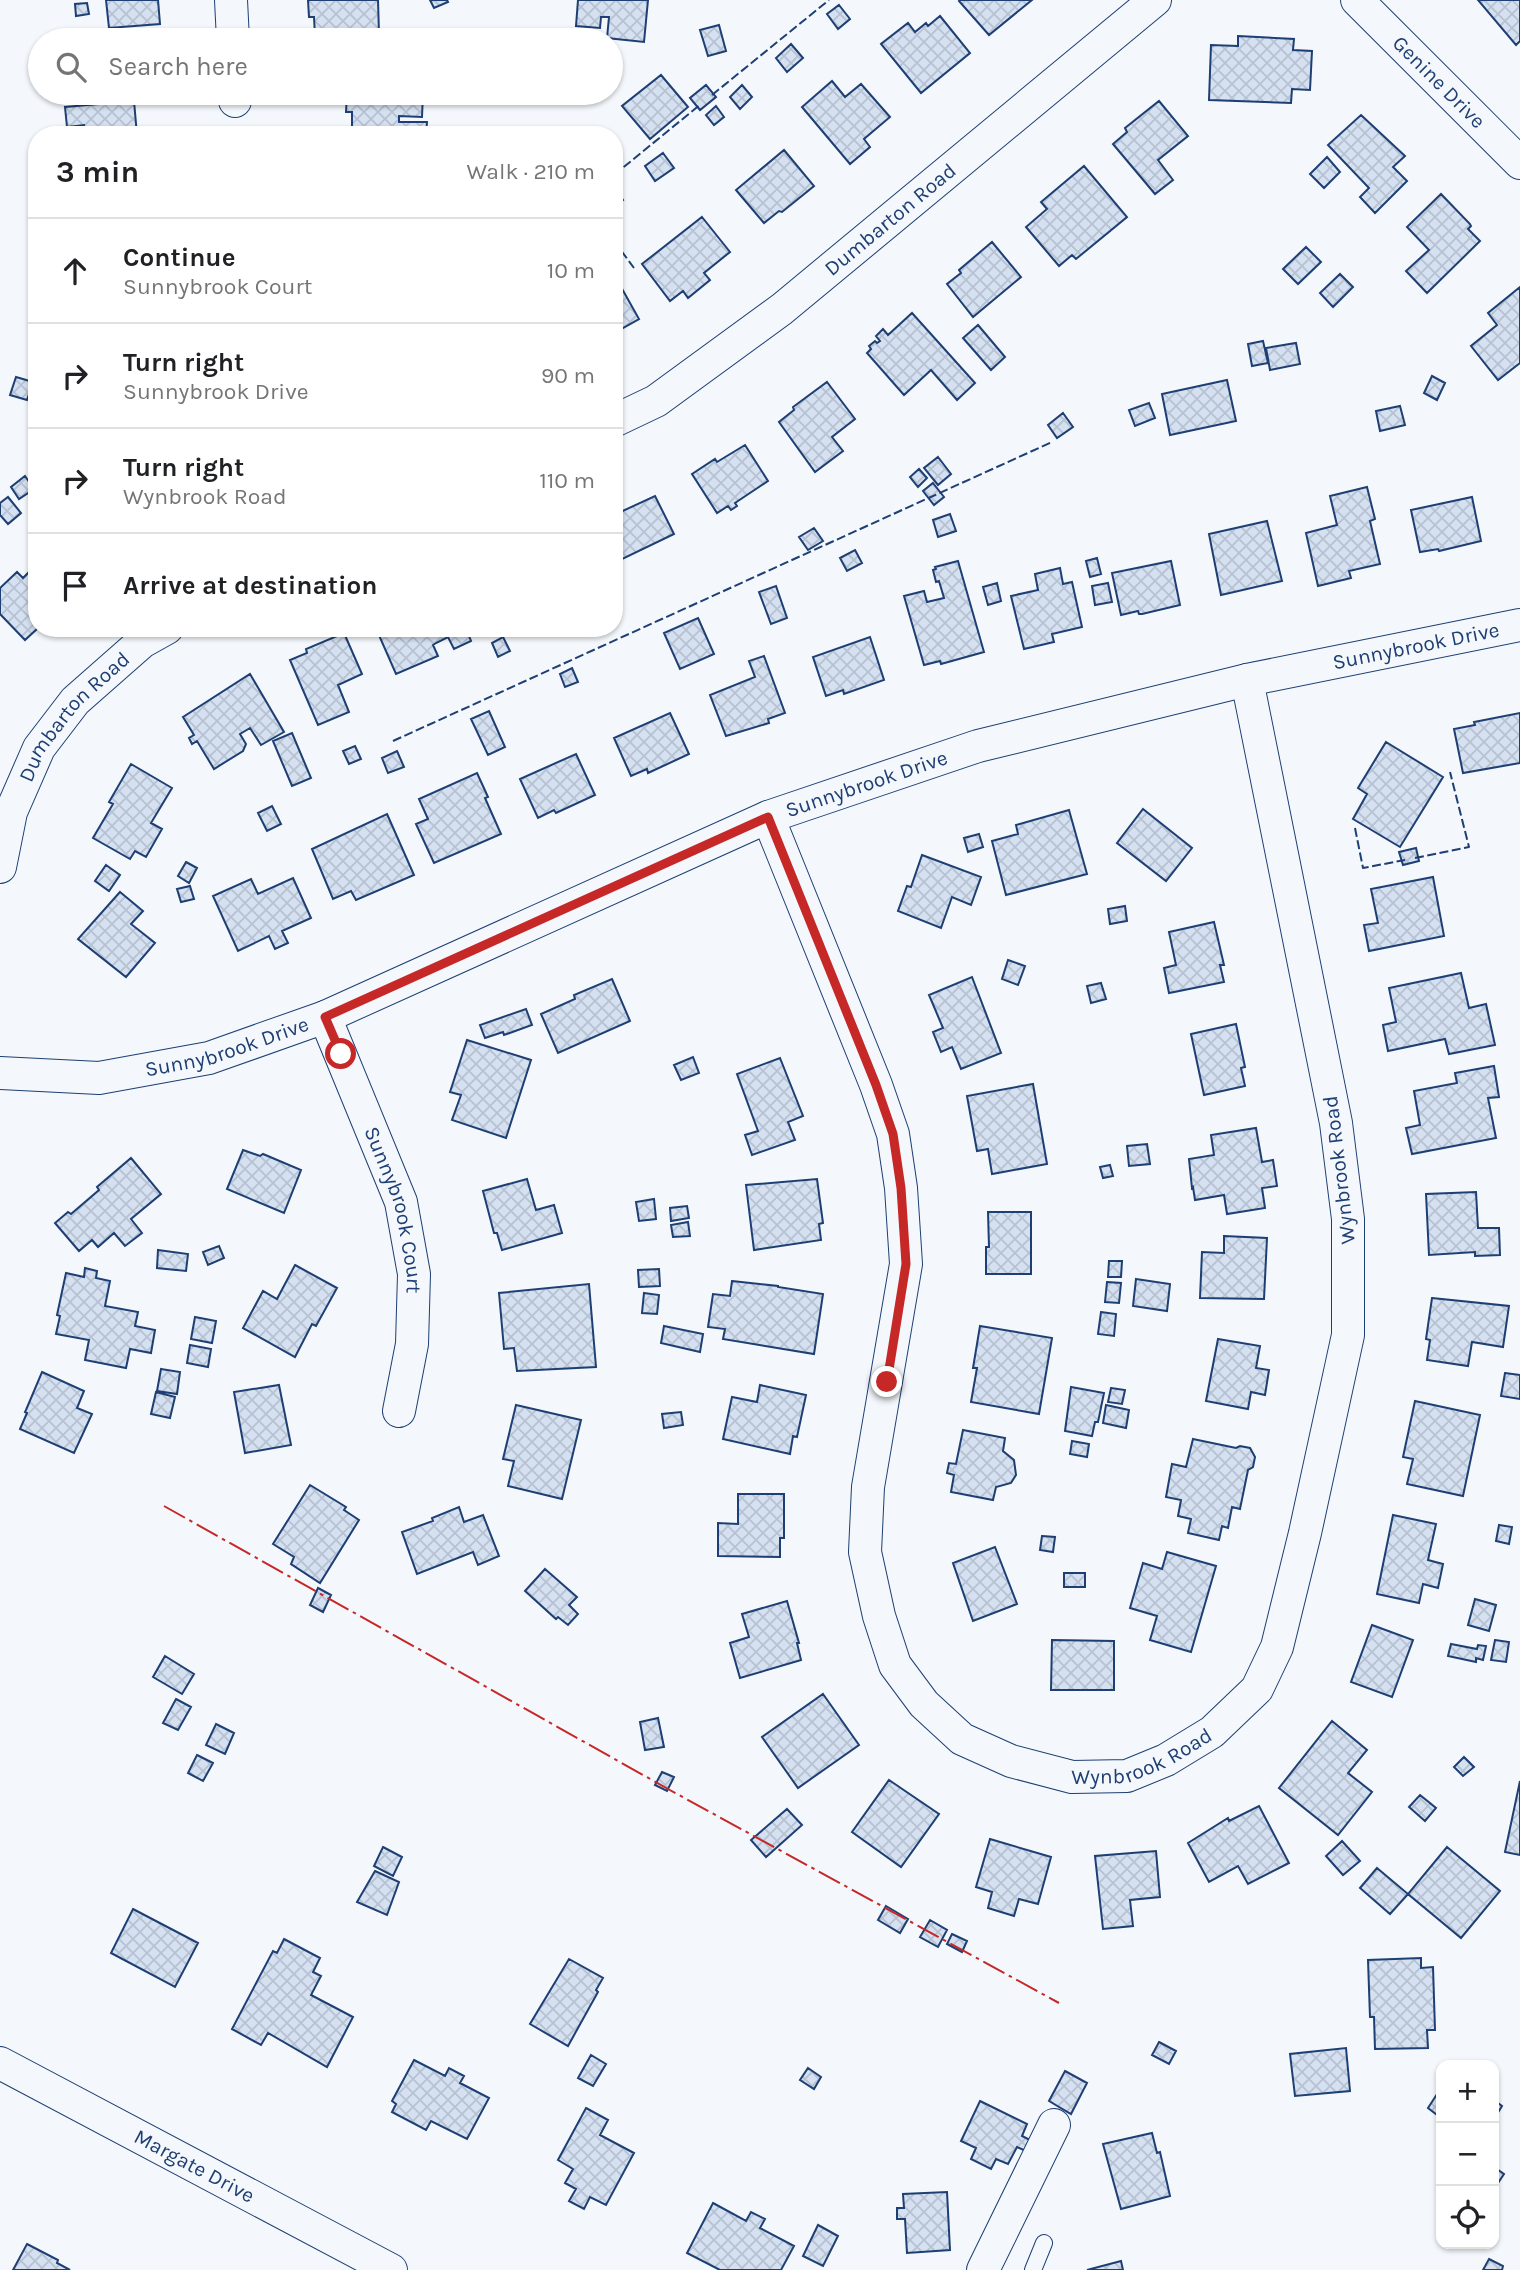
<!DOCTYPE html>
<meta charset="utf-8">
<style>
:root{--surface:#fff;--page:#f2f2f2;--text:#202124;--muted:#757577;--line:#e0e0e0}
body{margin:0;font-family:Karla,sans-serif;background:var(--page);color:var(--text)}
.controls{position:absolute;right:21px;bottom:21px;display:grid;overflow:hidden;border-radius:14px;box-shadow:0 2px 5px #0004}
.controls button{width:63px;height:63px;display:grid;place-items:center;padding:0;border:0;border-bottom:2px solid var(--line);background:var(--surface);color:var(--text);font:35px sans-serif}
.stop{position:absolute;width:21px;height:21px;margin:-16px;border:5px solid #c62828;border-radius:50%;background:#fff}
.stop.end{background:#c62828;border-color:#fff;box-shadow:0 2px 7px #0008}
.list{margin:0;padding:0;list-style:none}
h2{display:flex;justify-content:space-between;align-items:center;height:91px;margin:0;padding:0 28px;font-size:30px}
h2 small{font-size:23px;font-weight:400;color:var(--muted)}
.list li{display:grid;grid-template-columns:46px 1fr auto;gap:21px;align-items:center;box-sizing:border-box;height:105px;padding:0 28px;border-top:2px solid var(--line)}
.list b{display:block;font-size:26px;white-space:nowrap}
.list p{margin:0;font-size:23px;white-space:nowrap;color:var(--muted)}
.list em{font-size:23px;font-style:normal;color:var(--muted)}
.icon{flex:none;width:38px;height:38px;fill:none;stroke:currentColor;stroke-width:2;stroke-linecap:round;stroke-linejoin:round}
.map{position:relative;flex:none;width:1520px;height:2270px;overflow:hidden}
.search{position:absolute;background:var(--surface);box-shadow:0 2px 5px #0004;left:28px;top:28px;width:595px;height:77px;display:flex;align-items:center;gap:18px;box-sizing:border-box;padding:0 24px;border-radius:38px;color:var(--muted);font-size:26px}
.panel{position:absolute;background:var(--surface);box-shadow:0 2px 5px #0004;left:28px;top:126px;width:595px;height:511px;border-radius:28px}
.map>svg:first-child{display:block}
</style>
<div class="map">
<svg width="1520" height="2270" viewBox="0 0 1520 2270">
<defs>
<pattern id="building-cross-hatch" width="8" height="8" patternUnits="userSpaceOnUse" patternTransform="scale(1.75)"><rect width="8" height="8" fill="#d5e0f0"/><path d="M0 0l8 8M0 8l8-8" fill="none" stroke="#b6c1d1"/></pattern>
</defs>
<rect width="100%" height="100%" fill="#f4f7fb"/>
<!-- building -->
<path fill="url(#building-cross-hatch)" stroke="#1d3f73" stroke-width="2" d="M106 0H158L160 24 109 28Z
M308 0H378L379 34 315 36 314 17H309Z
M430 0H447L448 2 434 8Z
M578 0H648L644 42 607 38 609 17H601L600 28 576 26Z
M960 0H1032L989 35 959 1Z
M1478 0H1520V41L1516 45Z
M87 3 89 14 76 16 75 4Z
M839 5 850 19 838 29 827 14Z
M940 16 970 53 921 93 881 44 908 23 915 32 926 23 928 26Z
M719 25 726 51 708 56 700 30Z
M94 30V40H64L63 32Z
M1238 36 1294 39 1293 50 1312 51 1310 90 1292 89 1291 103 1209 100 1211 45 1238 46Z
M791 44 803 58 787 72 776 58Z
M661 75 688 107 650 139 622 106Z
M832 81 845 97 861 84 890 117 864 139 870 147 850 164 802 107Z
M706 85 716 97 700 110 690 98Z
M742 85 752 97 740 109 730 97Z
M347 93H423L422 117 399 116V122H427L426 135H352V112H346Z
M134 101 137 135H85L84 125 67 127 65 107Z
M1159 101 1188 136 1158 160 1173 180 1155 194 1113 144 1127 132 1125 128Z
M716 106 724 117 714 125 706 115Z
M1361 115 1405 156 1393 167 1407 181 1375 213 1360 197 1369 188 1328 145Z
M784 150 814 186 782 212 779 211 764 223 736 190Z
M663 153 674 168 655 181 645 166Z
M1327 157 1340 172 1324 188 1310 174Z
M1084 166 1127 217 1076 259 1072 255 1059 266 1026 227 1047 209 1041 202Z
M614 187 623 200 614 206Z
M1441 194 1470 224 1471 226 1468 229 1480 241 1427 293 1406 271 1429 250 1407 227Z
M702 217 730 252 704 273 710 280 688 298 683 291 670 301 642 264Z
M992 242 1021 277 973 317 947 284 961 273 959 270Z
M1306 247 1321 262 1298 284 1283 269Z
M1340 274 1353 287 1333 307 1320 293Z
M616 278 639 319 614 333V279Z
M1520 287V363L1498 380 1471 346 1497 325 1488 313Z
M912 313 975 383 957 400 931 370 904 395 867 353 871 349 869 346 875 341 877 343 880 341 876 336 883 329 888 335Z
M978 325 1005 357 991 370 963 338Z
M1263 341 1268 363 1252 366 1248 344Z
M1296 343 1300 364 1270 370 1266 348Z
M1432 376 1445 383 1437 400 1424 393Z
M16 377 33 382 27 400 10 395Z
M1227 380 1236 421 1170 435 1162 394Z
M827 382 855 419 832 437 843 451 815 472 779 422 794 410 793 407Z
M1149 403 1155 418 1135 426 1129 410Z
M1400 406 1405 425 1380 431 1376 411Z
M1063 413 1073 427 1057 438 1048 425Z
M745 445 768 481 735 503 737 506 731 510 728 506 717 513 692 474 715 459 717 462Z
M938 457 951 474 938 485 924 468Z
M919 469 927 478 918 487 910 477Z
M25 476 34 489 19 499 11 487Z
M933 483 944 497 934 505 923 491Z
M1367 487 1375 519 1370 521 1380 564 1349 571 1351 578 1318 586 1306 533 1337 525 1330 496Z
M655 496 674 534 614 563V515Z
M8 497 21 513 8 524 0 515V503Z
M1472 497 1481 541 1439 551 1438 549 1420 552 1411 510Z
M950 514 956 531 938 537 933 520Z
M1267 521 1282 581 1221 595 1209 534Z
M814 528 823 541 808 550 799 537Z
M855 550 862 563 847 571 840 558Z
M1097 558 1101 574 1090 577 1086 561Z
M958 561 984 652 941 664 940 661 924 665 904 596 924 591 927 602 944 598 939 581 936 582 933 570 936 569 935 567Z
M1171 561 1180 605 1142 614H1139L1138 611 1121 615 1112 573Z
M37 564 38 628 25 640 0 614V588L17 572 23 578Z
M1060 568 1063 584 1072 582 1082 627 1052 634 1054 642 1024 649 1011 596 1038 590 1035 574Z
M997 583 1001 601 988 605 983 587Z
M1108 583 1112 602 1095 605 1092 586Z
M776 586 787 618 771 624 759 592Z
M698 618 714 654 680 669 664 633Z
M389 628H466L471 641 454 649 448 637 436 643 433 645 438 656 396 674 378 633Z
M344 633 362 674 338 685 349 712 318 725 290 660 307 653 306 649Z
M503 637 510 651 498 657 492 643Z
M870 637 884 680 844 694 843 690 826 696 813 657Z
M764 656 785 713 768 719 769 723 726 736 710 695 755 677 749 661Z
M572 668 578 682 565 687 560 674Z
M250 674 284 732 261 745 250 728 240 734 246 744 243 751 214 769 197 741 192 744 189 738 194 735 183 717Z
M489 711 505 747 488 755 471 719Z
M670 713 689 754 648 773 647 769 631 776 614 738Z
M1520 713V763L1463 773 1454 729 1475 725 1474 722Z
M292 733 311 778 292 786 273 741Z
M1386 742 1443 777 1400 847 1353 819 1367 794 1358 788Z
M355 746 361 759 349 764 343 751Z
M397 751 404 767 388 773 382 758Z
M576 754 595 795 556 813 554 810 538 818 520 779Z
M131 764 172 788 151 823 162 829 146 857 135 851 130 859 93 838 113 804 109 802Z
M477 773 488 797 485 798 501 834 434 863 416 824 428 819 419 799Z
M272 806 281 824 267 831 258 813Z
M1143 809 1192 848 1166 881 1117 843Z
M1069 810 1087 874 1006 895 992 841 1018 834 1016 825Z
M387 814 414 875 356 900 351 891 333 899 312 849Z
M979 834 983 847 968 852 964 838Z
M1416 848 1419 861 1403 865 1399 852Z
M922 855 981 877 971 905 952 897 941 928 898 911 907 886 911 887Z
M186 862 197 868 189 883 178 876Z
M106 865 120 875 109 891 95 881Z
M1433 877 1444 936 1369 951 1364 925 1378 923 1371 889Z
M293 878 311 918 282 931 288 943 275 949 269 936 238 951 213 896 251 879 258 894Z
M190 886 194 899 181 902 177 889Z
M120 892 143 911 131 924 155 943 126 977 78 939Z
M1125 906 1127 921 1110 924 1108 909Z
M1214 922 1224 965H1220L1224 982 1169 993 1164 968 1176 965 1169 932Z
M1008 960 1025 966 1018 985 1002 979Z
M1461 973 1469 1008 1486 1004 1495 1045 1449 1054 1445 1039 1388 1051 1383 1025 1396 1022 1389 988Z
M972 977 1001 1053 961 1069 952 1047 941 1052 933 1032 943 1028 929 995Z
M612 979 630 1021 558 1053 541 1014 575 999 574 995Z
M1101 983 1106 999 1091 1003 1087 986Z
M526 1009 532 1025 504 1035 503 1032 485 1038 480 1025Z
M1236 1024 1245 1067 1241 1068 1245 1086 1204 1095 1191 1034Z
M467 1040 531 1060 506 1138 452 1120 461 1095 450 1092Z
M693 1057 699 1073 681 1080 674 1065Z
M780 1058 803 1116 788 1122 795 1140 752 1155 745 1135 758 1131 737 1074Z
M1494 1066 1499 1097 1488 1098 1496 1138 1412 1154 1406 1128 1420 1125 1414 1091 1457 1083 1455 1073Z
M1033 1084 1047 1164 992 1174 988 1149 977 1151 967 1096Z
M1256 1128 1262 1162 1273 1160 1277 1186 1262 1188 1265 1208 1227 1214 1224 1195 1195 1200 1193 1187 1192 1188 1189 1159 1214 1155 1211 1135Z
M1147 1144 1150 1164 1129 1166 1127 1146Z
M243 1150 260 1156 263 1154 301 1170 284 1213 227 1189Z
M131 1158 161 1194 131 1219 142 1233 125 1246 114 1233 98 1247 92 1240 79 1251 55 1223 68 1212 71 1214 99 1190 97 1187Z
M1110 1165 1113 1176 1103 1178 1100 1167Z
M527 1179 536 1210 554 1205 562 1233 502 1250 497 1233H494L483 1191Z
M817 1179 823 1223 819 1224 821 1240 754 1250 746 1185Z
M1476 1192 1478 1228H1499L1500 1255 1475 1256V1252L1429 1255 1426 1194Z
M654 1199 656 1219 639 1221 636 1202Z
M687 1206 689 1218 671 1221 670 1208Z
M988 1212H1031V1274H986V1247H989Z
M688 1222 690 1236 673 1237 671 1225Z
M1224 1236 1267 1238 1264 1299 1200 1298 1202 1252 1224 1253Z
M219 1246 224 1258 208 1265 203 1252Z
M158 1250 188 1254 186 1271 157 1268Z
M1109 1261H1122L1121 1277H1108Z
M295 1265 337 1288 316 1326 312 1324 295 1357 243 1328 263 1291 277 1299Z
M85 1268 97 1271 96 1278 110 1281 105 1306 138 1312 135 1326 155 1330 151 1353 130 1349 126 1368 85 1360 89 1340 56 1334 60 1316 57 1315 66 1273 84 1277Z
M659 1269 660 1286 639 1287 638 1270Z
M1136 1279 1170 1284 1167 1311 1133 1306Z
M732 1281 778 1286V1287L823 1294 814 1354 723 1339 725 1329 708 1327 713 1294 730 1296Z
M1107 1282 1121 1283 1119 1303 1105 1302Z
M589 1284 596 1367 517 1371 514 1348 504 1349 499 1293Z
M644 1293 659 1295 657 1314 642 1313Z
M1432 1298 1509 1306 1503 1347 1472 1342 1468 1366 1427 1360 1430 1340 1426 1339Z
M1101 1312 1116 1314 1114 1336 1098 1334Z
M195 1317 216 1321 212 1343 191 1339Z
M664 1326 703 1334 700 1352 661 1343Z
M980 1326 1052 1338 1039 1414 971 1402 977 1368H973Z
M1218 1339 1260 1346 1256 1368 1269 1370 1265 1395 1251 1392 1248 1409 1206 1401Z
M190 1345 211 1349 208 1367 187 1363Z
M161 1369 180 1372 177 1394 157 1391Z
M42 1372 84 1391 77 1408 92 1414 74 1453 20 1429 27 1413 25 1412 26 1410Z
M1505 1373 1520 1375V1399L1501 1396Z
M279 1385 291 1445 245 1453 234 1392Z
M760 1385 806 1395 797 1437 793 1436 790 1454 723 1439 732 1397 757 1402Z
M1071 1387 1104 1393 1098 1422H1095L1092 1436 1065 1431Z
M1111 1388 1125 1390 1122 1404 1108 1402Z
M156 1392 175 1397 170 1418 151 1414Z
M1415 1401 1480 1415 1463 1496 1407 1484 1413 1459 1403 1457Z
M516 1405 581 1420 562 1499 508 1486 514 1461 503 1459Z
M1106 1405 1129 1410 1126 1428 1103 1423Z
M681 1412 683 1425 664 1428 662 1414Z
M963 1430 1005 1438 1003 1451 1014 1460 1016 1475 1011 1483 996 1487 993 1500 951 1492 954 1475 947 1473 949 1463 956 1464Z
M1193 1439 1236 1448 1240 1446 1250 1448 1255 1457 1253 1467 1248 1470 1240 1509 1232 1507 1228 1528 1222 1526 1219 1540 1188 1533 1191 1519 1178 1516 1181 1500 1166 1497 1172 1464 1186 1467Z
M1072 1441 1089 1444 1087 1457 1070 1454Z
M310 1485 346 1507 344 1510 359 1520 320 1583 291 1564 294 1557 273 1544Z
M738 1494H784V1538H780V1557L718 1556V1523L738 1524Z
M459 1507 464 1522 483 1515 499 1556 478 1565 473 1552 417 1574 402 1532 433 1521 432 1518Z
M1393 1515 1436 1524 1428 1560 1443 1564 1438 1588 1423 1584 1419 1603 1377 1594Z
M1499 1525 1512 1527 1509 1544 1496 1541Z
M1042 1536 1055 1537 1053 1552 1040 1550Z
M995 1547 1017 1604 973 1621 953 1563Z
M1167 1552 1216 1566 1191 1652 1150 1640 1157 1616 1130 1608 1143 1563 1162 1569Z
M545 1569 577 1597 569 1605 578 1614 568 1625 558 1617 556 1619 525 1591Z
M1064 1573H1085V1587H1064Z
M318 1588 331 1595 323 1612 310 1605Z
M1475 1599 1496 1605 1489 1631 1468 1625Z
M787 1601 799 1643H797L801 1660 740 1678 730 1643 749 1637 742 1614Z
M1372 1625 1413 1640 1392 1697 1351 1682Z
M1052 1640 1114 1641V1690H1051Z
M1495 1640 1509 1642 1506 1662 1491 1660Z
M1451 1644 1477 1649 1478 1645 1486 1646 1483 1660 1476 1658V1662L1448 1656Z
M165 1656 194 1674 182 1694 153 1677Z
M823 1694 859 1745 798 1788 762 1737Z
M176 1699 191 1707 178 1730 163 1723Z
M658 1718 664 1747 645 1750 640 1722Z
M1332 1721 1367 1750 1348 1773 1372 1792 1338 1835 1279 1788Z
M216 1724 234 1733 225 1754 206 1745Z
M197 1755 213 1763 203 1781 188 1773Z
M1464 1757 1474 1767 1463 1776 1454 1767Z
M662 1772 674 1777 667 1791 655 1785Z
M889 1780 939 1814 901 1867 852 1832Z
M1520 1781V1855L1505 1852Z
M1420 1795 1436 1808 1425 1821 1409 1807Z
M1259 1806 1289 1863 1248 1884 1238 1866 1209 1882 1188 1843 1228 1818 1229 1821Z
M787 1809 802 1825 766 1857 751 1840Z
M990 1839 1051 1857 1038 1904 1019 1899 1014 1916 988 1908 992 1892 976 1887Z
M1342 1841 1360 1861 1343 1875 1326 1856Z
M383 1847 402 1857 393 1876 374 1866Z
M1447 1847 1500 1891 1461 1938 1408 1894Z
M1156 1851 1160 1897 1130 1900 1133 1926 1103 1929 1095 1856Z
M1377 1868 1408 1894 1390 1914 1360 1888Z
M375 1871 399 1882 387 1915 357 1902Z
M886 1906 908 1919 900 1933 878 1920Z
M133 1909 198 1943 175 1987 111 1953Z
M930 1920 947 1930 938 1947 920 1937Z
M952 1934 967 1941 962 1952 947 1944Z
M284 1939 320 1958 313 1972 321 1976 311 1995 353 2017 327 2067 268 2033 261 2045 232 2029 273 1951 277 1953Z
M1421 1958V1968L1433 1967 1435 2030H1427L1428 2048 1375 2049 1374 2017H1370L1368 1960Z
M569 1959 603 1978 596 1990 598 1992 568 2046 530 2024Z
M1159 2042 1176 2051 1169 2064 1152 2055Z
M1346 2048 1350 2091 1295 2096 1290 2054Z
M591 2055 606 2064 593 2086 578 2078Z
M414 2060 445 2076 449 2068 464 2076 460 2083 489 2098 467 2139 431 2121 426 2130 392 2112 396 2104 392 2101Z
M808 2068 821 2077 814 2089 800 2080Z
M1065 2071 1087 2083 1071 2114 1049 2101Z
M1441 2088V2118L1428 2108Z
M1494 2100 1502 2106 1494 2119Z
M980 2101 1027 2124 1022 2136 1032 2141 1026 2151 1017 2147 1008 2164 996 2159 991 2169 971 2159 976 2148 961 2141Z
M586 2108 608 2120 600 2135 634 2153 606 2205 590 2197 584 2209 569 2201 576 2189 565 2183 573 2169 558 2160Z
M1152 2133 1157 2153 1160 2152 1170 2196 1121 2209 1103 2144Z
M1494 2167 1504 2174 1494 2189Z
M947 2192 950 2250 907 2253 905 2219H897V2208H904L903 2194Z
M713 2203 746 2221 751 2212 765 2219 760 2228 794 2246 781 2270H720L687 2253Z
M818 2225 838 2236 823 2266 803 2256Z
M27 2244 58 2260 57 2263 70 2270H13Z
M1489 2259 1503 2266 1502 2270H1483Z
M1121 2261 1123 2270H1087Z"/>
<g fill="none" stroke-linecap="round" stroke-linejoin="round">
<!-- lane casing -->
<g stroke="#1d3f73" stroke-width="18">
<path id="lane" d="M1033 2270 1044 2243"/>
</g>
<!-- street casing -->
<g stroke="#1d3f73" stroke-width="34">
<g id="street">
<path d="M231 0 233 40"/>
<path id="s1" d="M1357 0 1520 163"/>
<path d="M235 93V101"/>
<path id="s2" d="M614 421 656 401 782 309 1155 0"/>
<path id="s3" d="M768 817 876 1085 893 1134 901 1188 906 1264 868 1487 865 1552 879 1616 895 1665 924 1704 962 1739 1011 1761 1072 1777 1127 1776 1166 1760 1212 1732 1257 1689 1277 1647 1305 1533 1348 1335V1219L1336 1123 1247 680"/>
<path id="s4" d="M0 867 11 812 39 748 75 701 142 642 167 628"/>
<path id="s5" d="M325 1017 401 1202 414 1274 412 1344 399 1411"/>
<path id="s6" d="M0 1073 99 1078 209 1058 325 1017 768 817 978 746 1247 680 1520 625"/>
<path id="s7" d="M0 2063 391 2270"/>
<path d="M983 2270 1054 2125"/>
</g>
</g>
<!-- lane -->
<use href="#lane" stroke="#f4f7fb" stroke-width="16"/>
<!-- street -->
<use href="#street" stroke="#f4f7fb" stroke-width="32"/>
<!-- fence -->
<path stroke="#1d3f73" stroke-width="2" stroke-dasharray="9 3.5" stroke-linecap="butt" d="M712 95 829 0
M614 175 701 104
M614 241 634 268
M393 741 1052 442
M1355 828 1363 868 1405 860
M1415 858 1469 847 1450 772"/>
<!-- power -->
<path stroke="#c62828" stroke-width="2" stroke-dasharray="24 5 3.5 5" stroke-linecap="butt" d="M164 1506 668 1789 1059 2003"/>
</g>
<g fill="none" stroke-linecap="round" stroke-linejoin="round">
<!-- route -->
<path stroke="#c62828" stroke-width="9" d="M341 1054 325 1017 768 817 876 1085 893 1134 901 1188 906 1264 887 1382"/>
</g>
<g text-anchor="middle" dominant-baseline="central" stroke-width="5" stroke-linejoin="round" paint-order="stroke">
<!-- street labels -->
<g font-size="21" fill="#1d3f73" stroke="#f4f7fb">
<text stroke="none"><textPath href="#s1" startOffset="116">Genine Drive</textPath></text>
<text stroke="none"><textPath href="#s2" startOffset="343">Dumbarton Road</textPath></text>
<text stroke="none"><textPath href="#s6" startOffset="1491">Sunnybrook Drive</textPath></text>
<text stroke="none"><textPath href="#s4" startOffset="172">Dumbarton Road</textPath></text>
<text stroke="none"><textPath href="#s6" startOffset="924">Sunnybrook Drive</textPath></text>
<text stroke="none"><textPath href="#s6" startOffset="231">Sunnybrook Drive</textPath></text>
<text transform="translate(1339 1170) rotate(-97)">Wynbrook Road</text>
<text stroke="none"><textPath href="#s5" startOffset="206">Sunnybrook Court</textPath></text>
<text stroke="none"><textPath href="#s3" startOffset="1171">Wynbrook Road</textPath></text>
<text stroke="none"><textPath href="#s7" startOffset="220">Margate Drive</textPath></text>
</g>
</g>
</svg>
<div class="controls">
<button>+</button>
<button>−</button>
<button><svg class="icon" aria-label="locate" viewBox="0 0 24 24"><circle cx="12" cy="12" r="6"/><path d="M12 2v4M12 18v4M2 12h4M18 12h4"/></svg></button>
</div>
<div class="stop" style="left:341px;top:1054px"></div>
<div class="stop end" style="left:887px;top:1382px"></div>
<div class="search"><svg class="icon" aria-label="search" viewBox="0 0 24 24"><circle cx="10" cy="10" r="6"/><path d="M15 15l6 6"/></svg>Search here</div>
<section class="panel">
<h2>3 min<small>Walk · 210 m</small></h2>
<ul class="list">
<li><svg class="icon" aria-label="ahead" viewBox="0 0 24 24"><path d="M12 20V5M6 11l6-6 6 6"/></svg><div><b>Continue</b><p>Sunnybrook Court</p></div><em>10 m</em></li>
<li><svg class="icon" aria-label="right" viewBox="0 0 24 24"><path d="M7 20v-9h11M14 6l5 5-5 5"/></svg><div><b>Turn right</b><p>Sunnybrook Drive</p></div><em>90 m</em></li>
<li><svg class="icon" aria-label="right" viewBox="0 0 24 24"><path d="M7 20v-9h11M14 6l5 5-5 5"/></svg><div><b>Turn right</b><p>Wynbrook Road</p></div><em>110 m</em></li>
<li><svg class="icon" aria-label="arrive" viewBox="0 0 24 24"><path d="M6 21V4h12l-3 4 3 4H6"/></svg><div><b>Arrive at destination</b></div></li>
</ul>
</section>
</div>
